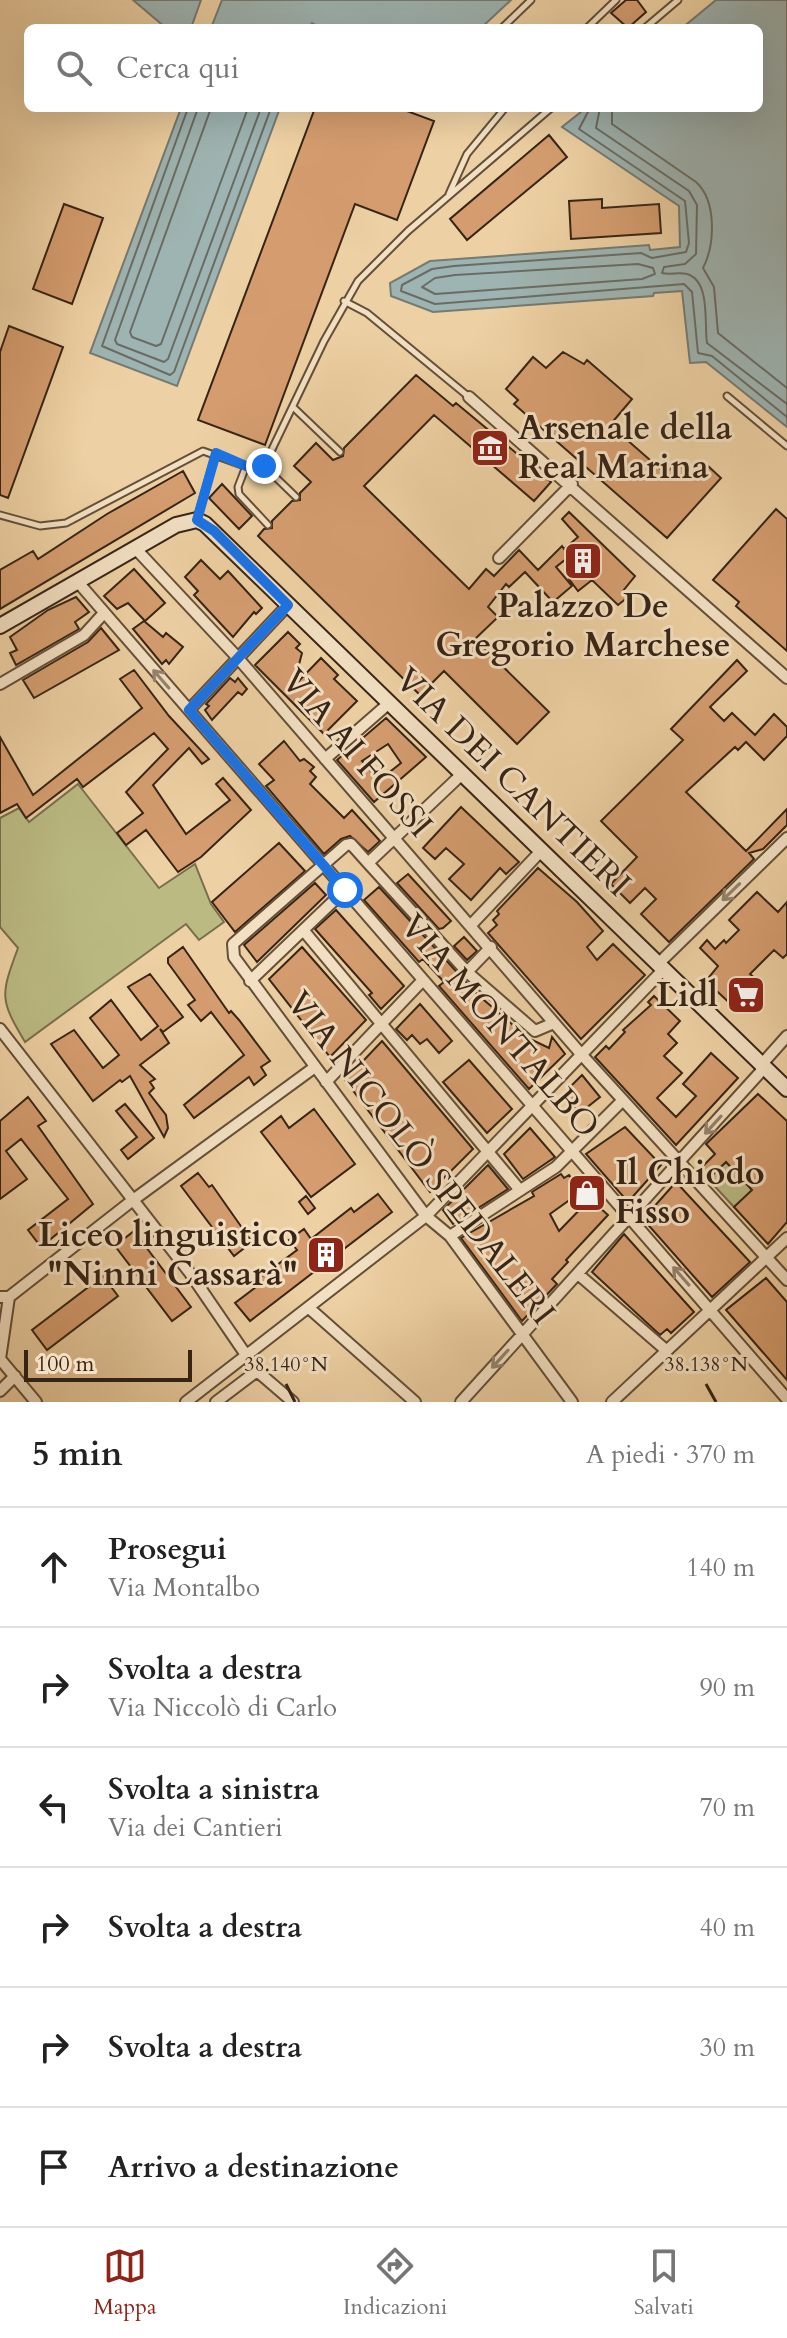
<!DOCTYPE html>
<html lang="it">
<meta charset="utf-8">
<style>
:root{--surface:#fff;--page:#f2f2f2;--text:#222;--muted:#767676;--line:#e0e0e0;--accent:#8f2418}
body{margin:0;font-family:Cardo,serif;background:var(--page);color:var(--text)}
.scale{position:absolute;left:24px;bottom:20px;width:168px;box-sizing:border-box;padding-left:8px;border:4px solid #372415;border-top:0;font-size:22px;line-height:28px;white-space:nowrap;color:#372415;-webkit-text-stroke:6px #f3e0c3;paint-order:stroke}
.stop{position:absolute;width:24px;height:24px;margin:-18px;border:6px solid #1a73e8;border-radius:50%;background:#fff}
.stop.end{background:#1a73e8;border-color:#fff;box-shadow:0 2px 8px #0008}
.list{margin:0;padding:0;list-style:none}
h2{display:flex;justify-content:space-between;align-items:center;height:104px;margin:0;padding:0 32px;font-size:34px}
h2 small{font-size:26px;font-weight:400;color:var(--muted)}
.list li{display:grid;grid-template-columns:52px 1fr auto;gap:24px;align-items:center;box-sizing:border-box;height:120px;padding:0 32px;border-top:2px solid var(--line)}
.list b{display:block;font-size:30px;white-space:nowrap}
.list p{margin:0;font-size:26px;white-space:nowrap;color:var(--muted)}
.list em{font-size:26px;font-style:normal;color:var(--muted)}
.icon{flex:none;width:44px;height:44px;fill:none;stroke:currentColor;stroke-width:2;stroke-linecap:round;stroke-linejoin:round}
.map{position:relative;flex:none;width:787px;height:1402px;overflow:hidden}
.search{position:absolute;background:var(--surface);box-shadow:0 8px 32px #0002;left:24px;right:24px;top:24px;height:88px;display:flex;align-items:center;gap:20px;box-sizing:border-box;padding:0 28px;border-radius:12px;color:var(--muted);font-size:30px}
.sheet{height:824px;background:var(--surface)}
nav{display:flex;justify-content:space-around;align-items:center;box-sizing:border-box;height:112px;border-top:2px solid var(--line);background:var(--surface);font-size:22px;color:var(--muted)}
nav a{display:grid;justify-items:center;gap:4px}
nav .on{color:var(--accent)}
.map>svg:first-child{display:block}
</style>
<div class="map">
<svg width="787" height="1402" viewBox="0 0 787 1402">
<rect width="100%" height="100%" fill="#edd0a3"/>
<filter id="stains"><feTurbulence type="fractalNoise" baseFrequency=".0025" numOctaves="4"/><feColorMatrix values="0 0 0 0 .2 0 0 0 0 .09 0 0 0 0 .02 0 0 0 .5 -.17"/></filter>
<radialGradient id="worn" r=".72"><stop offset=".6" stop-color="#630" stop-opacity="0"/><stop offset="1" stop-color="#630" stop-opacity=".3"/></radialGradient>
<!-- green -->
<path fill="#bbba83" stroke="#796f4c" stroke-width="2" d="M78 784 159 888 195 864 211 904 224 922 199 940 186 924 25 1042C0 1000 0 996 18 948L0 927V818L19 808 29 822Z
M726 1162 741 1178 758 1185 734 1207 708 1179Z"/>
<!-- water -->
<path fill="#9eb4b2" stroke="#757a73" stroke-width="2" d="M133 0H201L191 28H166Z
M222 0H511L481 28H321L312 23 309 28H211Z
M716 0H787V427L706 362 690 363 682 291 654 293 653 296 433 312 391 296 390 283 430 261 649 245 650 250 680 247 679 206 562 127 586 108H759V28H682Z
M181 108H280L177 386 90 353Z"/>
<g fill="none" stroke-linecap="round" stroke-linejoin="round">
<!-- shore -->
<path stroke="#6a6c64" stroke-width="2" d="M188 108 102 346 170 375 174 372 271 108
M198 108 115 340 117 344 164 362 168 359 261 108
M211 108 130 332 132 337 156 346 161 344 248 108
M590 108 579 129 685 201 689 243 686 252 652 258 641 253 454 266 432 269 402 285 401 291 435 304 684 284 692 292 698 353 712 356 787 417
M600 108 596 128 689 191 697 205 696 254 685 264 664 267 662 273C670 275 679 272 687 274 711 281 704 324 707 343L787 404
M612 108V124L696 182C717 201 715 245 703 268L714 287 718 333 787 388
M638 264 653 268 655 274 642 279 449 293 435 294 422 287 435 278 455 275Z"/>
</g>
<!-- building -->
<path fill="#d59d6f" stroke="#372415" stroke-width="2" fill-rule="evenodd" d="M626 0H637L646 12 628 28 611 13Z
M315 108H399L434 121 397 220 355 204 265 445 198 420Z
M549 135 567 157 467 240 450 219Z
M602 199V208L659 204 661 233 571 239 569 201Z
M64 204 103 218 72 304 33 289Z
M9 326 63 347 8 498 0 495V352Z
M563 352 584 364 587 360 632 399 610 425 666 474 676 462 696 480 708 466 721 478 667 538 514 404 518 400 506 389 533 357 546 368Z
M416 375 453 406 456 403 551 482 534 501 434 415 364 486 469 589 486 569 494 576 519 550 538 570 562 546 564 549 578 537 562 519 569 512 635 576 623 591 628 597 618 605 592 580 578 591 569 579 581 569 570 556 556 567 572 586 553 602 525 572 509 587 506 584 488 607 498 617 475 639 549 712 517 744 444 671 420 695 258 536 264 529 272 528V521L292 501 300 500V493L311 482 294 466 316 443 333 460 343 456 344 448Z
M183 471 195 493 0 609V570L33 551 38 559 107 514Z
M222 484 252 516 239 529 209 498Z
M776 509 787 519V651L736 606 739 602 713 580Z
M201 560 220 579 228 571 262 608 256 614 254 612 233 637 194 595 198 591 185 577Z
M134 569 165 603 145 621 128 603 117 609 104 596Z
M76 597 89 612 75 622 79 629 16 665 10 653 17 650 10 637 48 610Z
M144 621 163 637 166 633 183 647 169 664 166 660 162 664 133 629Z
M101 628 119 650 34 698 23 680 88 642Z
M288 632 300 644 296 648 302 653 293 687 321 658 338 675 334 679 357 701 324 734 255 665Z
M737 660 747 671 710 707 724 721 732 713 755 735 774 714 787 727V736L764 760 746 742 738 750 735 747 686 792 746 851 787 809V825L763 849 749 853 754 859 669 942 641 914 656 899 645 888 630 903 611 884 637 857 601 821 683 740 671 729Z
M134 670 169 716 209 759 202 764 189 748 153 785 186 834 230 800 216 784 223 778 251 810 201 857 178 872 146 830 126 845 117 833 143 813 126 792 168 749 154 733 83 787 77 779 26 818 17 804 0 813V737L33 795 142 708 120 679Z
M230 678 235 682 238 678 247 689 242 695 238 692 212 720 205 710 209 706 206 704Z
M386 718 426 757 374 802 337 760ZM388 744 401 763 382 778 376 777 362 761Z
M284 741 300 761 304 759 314 767 310 771 316 777 310 784 344 818 352 810 380 841 368 852 350 836 341 839 324 854 266 786 274 780 259 764Z
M461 807 519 862 506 874 500 868 471 900 449 879 464 864 446 848 435 859 423 848Z
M279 843 305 871 235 932 212 902Z
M538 868 577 902 603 931 587 947 597 960 613 944 645 975 581 1039 488 933 497 925 493 920 499 914 497 911Z
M408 874 451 921 443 928 439 929 397 883Z
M315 883 326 895 257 962 244 945Z
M379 887 477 994 528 1038 549 1048 552 1037 565 1054 529 1089 439 986 444 982 423 959 419 962 364 900Z
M757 892 778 912 787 902V954L783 958 774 950 750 974 760 983 735 1008 706 981 718 966 700 948 707 940 715 949 724 940 726 943 739 930 729 920Z
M336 910 404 986 381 1009 369 995 372 993 315 929Z
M464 937 477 951 467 960 454 946Z
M183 947 229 1013 231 1011 239 1020 270 1061 261 1067 266 1075 254 1085 249 1077 194 1118 184 1105 244 1055 211 1012 201 1021 188 1005 195 1000 168 963V958Z
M302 947 366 1020 330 1057 269 979Z
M150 974 183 1017 163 1032 160 1029 169 1043 140 1065 155 1079 150 1082 154 1088 149 1093 166 1115 168 1128 164 1137 130 1076 122 1082 120 1080 93 1101 51 1044 74 1030 103 1068 119 1055 90 1018 111 1000 141 1040 158 1026 128 987Z
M654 996 680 1021 668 1034 677 1043 664 1056 682 1073 657 1098 676 1117 696 1096 683 1084 711 1053 738 1078 676 1145 595 1057 606 1046 609 1049 625 1032 623 1030 651 1005 648 1002Z
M420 1004 452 1041 439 1053 427 1039 420 1044 412 1035 407 1040 396 1029Z
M382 1041 473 1149 430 1192 345 1080Z
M469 1060 512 1109 487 1133 443 1082Z
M582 1075 600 1097 580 1113 563 1094Z
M758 1094 787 1121V1222L768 1244 734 1207 752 1190 726 1162 708 1179 699 1170 715 1154 706 1144Z
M28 1097 46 1121 38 1126 93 1204 41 1247 28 1230 68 1199 21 1139 6 1151 27 1179 0 1199V1121Z
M125 1104 154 1138 128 1159 121 1150 137 1137 116 1111Z
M314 1109 355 1164 311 1197 261 1132 281 1116 289 1128Z
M625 1127 661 1165 628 1202 586 1154Z
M530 1128 555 1157 523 1179 504 1154Z
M488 1165 508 1189 453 1224 443 1210Z
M198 1173 209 1187 212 1185 252 1242 234 1256 181 1186Z
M561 1174 564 1178 569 1175 582 1191 550 1214 559 1231 590 1199 608 1215 566 1260 568 1262 552 1279 557 1284 522 1321 461 1238 534 1196 532 1192Z
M676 1182 750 1262 712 1297 643 1219Z
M378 1194 392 1212 250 1321 235 1303 260 1284 257 1280 297 1250 289 1240 304 1229 311 1239 351 1208 354 1212Z
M306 1196 315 1208 308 1214 299 1202Z
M134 1231 191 1307 172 1321 115 1246Z
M624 1234 694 1312 671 1333 667 1329 660 1335 592 1272Z
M103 1276 118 1296 47 1350 32 1330Z
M766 1278 787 1302V1380L726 1310Z"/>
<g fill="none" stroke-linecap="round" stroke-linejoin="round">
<!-- service casing -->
<g stroke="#644f38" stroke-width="9">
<path id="service" d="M502 28 531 0
M587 28 616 0
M645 28 678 0
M449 194 467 154 505 108
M344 301 367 313 469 397
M727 396 787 446
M293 407 340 452
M246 466 238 487 239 494 268 525
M264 466 296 497
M0 515 40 526 66 523 203 451 253 469 264 466 324 341 358 281 408 231 551 108
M197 519 216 453"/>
</g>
<!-- minor casing -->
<g stroke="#644f38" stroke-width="14">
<path id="minor" d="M469 397 787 678
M135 548 237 657 581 1054 787 1280
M499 558 572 484
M77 581 787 1399
M0 684 84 635 104 613
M189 710 288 605
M325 759 388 704
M461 775 368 863 351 844 346 845 233 944 234 957 426 1216 450 1236 572 1402
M368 863 467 972
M471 925 541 851
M304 931 519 1189
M491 947 467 972 535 1031 554 1023
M658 964 787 838
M250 981 345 890
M0 1029 190 1273 257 1371 293 1402
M762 1064 787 1036
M326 1082 423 980
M450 1236 556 1167 623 1100
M578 1274 667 1351
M0 1297H9L133 1200 315 1067
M309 1308 415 1402
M0 1359 9 1297
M0 1359 36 1402
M0 1391 15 1376
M186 1402 426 1216 664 969
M216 1402 257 1371
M461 1402 765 1067
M612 1402 787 1238"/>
</g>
<!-- secondary casing -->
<g stroke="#372415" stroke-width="18">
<path id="secondary" d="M0 626 176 525 197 520 205 524 787 1089"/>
</g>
<!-- service -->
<use href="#service" stroke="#f3e0c3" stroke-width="5"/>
<!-- minor -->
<use href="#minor" stroke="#f3e0c3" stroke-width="10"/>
<!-- secondary -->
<use href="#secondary" stroke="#f3e0c3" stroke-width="14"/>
</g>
<!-- one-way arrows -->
<defs><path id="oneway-shaft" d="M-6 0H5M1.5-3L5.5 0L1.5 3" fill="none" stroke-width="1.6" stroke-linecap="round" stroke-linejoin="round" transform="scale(2)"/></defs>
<g stroke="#95826c">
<use href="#oneway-shaft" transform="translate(161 679) rotate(-131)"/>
<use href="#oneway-shaft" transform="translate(731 892) rotate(136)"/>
<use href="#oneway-shaft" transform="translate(713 1125) rotate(132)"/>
<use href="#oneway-shaft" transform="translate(681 1276) rotate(-131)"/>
<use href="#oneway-shaft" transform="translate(500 1359) rotate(132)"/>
</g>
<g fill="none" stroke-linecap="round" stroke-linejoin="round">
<!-- route -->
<path stroke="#1a73e8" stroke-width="10" d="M264 466 253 469 216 453 197 520 214 531 288 605 189 710 345 890"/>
</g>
<!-- ticks -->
<path fill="none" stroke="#372415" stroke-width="3" d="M286 1384 295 1402M706 1384 716 1402"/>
<!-- icons -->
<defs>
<g id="museum-square" transform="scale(2)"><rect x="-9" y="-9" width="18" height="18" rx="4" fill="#8f2418" stroke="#f3e0c3"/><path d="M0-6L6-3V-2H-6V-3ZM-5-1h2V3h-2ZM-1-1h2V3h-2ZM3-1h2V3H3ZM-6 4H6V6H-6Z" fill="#fff"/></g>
<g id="building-square" transform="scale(2)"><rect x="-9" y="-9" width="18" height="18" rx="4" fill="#8f2418" stroke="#f3e0c3"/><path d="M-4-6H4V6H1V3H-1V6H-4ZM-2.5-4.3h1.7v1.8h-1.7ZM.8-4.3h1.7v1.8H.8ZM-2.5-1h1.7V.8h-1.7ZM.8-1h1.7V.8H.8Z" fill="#fff"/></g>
<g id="supermarket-square" transform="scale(2)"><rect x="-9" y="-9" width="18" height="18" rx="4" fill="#8f2418" stroke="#f3e0c3"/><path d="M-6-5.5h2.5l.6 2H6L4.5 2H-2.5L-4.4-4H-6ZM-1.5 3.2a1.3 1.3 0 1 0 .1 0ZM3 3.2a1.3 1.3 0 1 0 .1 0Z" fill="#fff"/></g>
<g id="shop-square" transform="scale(2)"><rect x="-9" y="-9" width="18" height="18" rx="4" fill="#8f2418" stroke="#f3e0c3"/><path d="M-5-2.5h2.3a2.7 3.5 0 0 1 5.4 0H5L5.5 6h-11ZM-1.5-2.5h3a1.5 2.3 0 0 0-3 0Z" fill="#fff"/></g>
</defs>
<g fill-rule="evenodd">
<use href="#museum-square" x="490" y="448"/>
<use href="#building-square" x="583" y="561"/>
<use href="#supermarket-square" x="746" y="995"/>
<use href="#shop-square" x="587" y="1193"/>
<use href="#building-square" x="326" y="1255"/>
</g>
<g text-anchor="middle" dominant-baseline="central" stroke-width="6" stroke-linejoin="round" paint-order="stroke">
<!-- poi labels -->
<g font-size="34" font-weight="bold" fill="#372415" stroke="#f3e0c3" text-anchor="start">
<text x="518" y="428">Arsenale della<tspan x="518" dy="39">Real Marina</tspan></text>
<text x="583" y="606" text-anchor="middle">Palazzo De<tspan x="583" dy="39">Gregorio Marchese</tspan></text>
<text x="718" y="995" text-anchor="end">Lidl</text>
<text x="615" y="1173">Il Chiodo<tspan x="615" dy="39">Fisso</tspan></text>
<text x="298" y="1235" text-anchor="end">Liceo linguistico<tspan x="298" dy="39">"Ninni Cassarà"</tspan></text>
</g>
<!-- street labels -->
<g font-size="34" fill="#372415" stroke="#f3e0c3">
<text transform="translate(357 753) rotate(49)">VIA AI FOSSI</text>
<text transform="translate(513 782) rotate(44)">VIA DEI CANTIERI</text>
<text transform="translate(500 1026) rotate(49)">VIA MONTALBO</text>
<text transform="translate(421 1158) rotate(52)">VIA NICOLÒ SPEDALERI</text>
</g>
</g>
<g font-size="20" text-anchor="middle" fill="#372415" stroke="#f3e0c3" stroke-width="6" stroke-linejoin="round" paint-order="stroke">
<text x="286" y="1371">38.140°N</text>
<text x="706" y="1371">38.138°N</text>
</g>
<rect width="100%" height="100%" filter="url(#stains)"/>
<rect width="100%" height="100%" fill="url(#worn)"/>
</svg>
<div class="scale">100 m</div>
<div class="stop" style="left:345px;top:890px"></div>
<div class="stop end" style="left:264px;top:466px"></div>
<div class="search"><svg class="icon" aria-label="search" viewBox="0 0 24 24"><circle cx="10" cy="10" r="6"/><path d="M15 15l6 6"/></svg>Cerca qui</div>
</div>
<section class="sheet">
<h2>5 min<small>A piedi · 370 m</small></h2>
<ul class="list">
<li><svg class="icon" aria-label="ahead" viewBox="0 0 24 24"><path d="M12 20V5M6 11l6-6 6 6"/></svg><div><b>Prosegui</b><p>Via Montalbo</p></div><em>140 m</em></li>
<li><svg class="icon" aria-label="right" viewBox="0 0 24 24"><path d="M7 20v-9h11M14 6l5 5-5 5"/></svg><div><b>Svolta a destra</b><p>Via Niccolò di Carlo</p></div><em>90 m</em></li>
<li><svg class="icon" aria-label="left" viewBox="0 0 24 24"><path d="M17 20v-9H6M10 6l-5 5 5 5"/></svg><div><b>Svolta a sinistra</b><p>Via dei Cantieri</p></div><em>70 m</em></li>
<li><svg class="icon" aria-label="right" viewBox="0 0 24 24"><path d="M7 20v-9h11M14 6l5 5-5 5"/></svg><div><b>Svolta a destra</b></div><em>40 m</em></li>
<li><svg class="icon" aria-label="right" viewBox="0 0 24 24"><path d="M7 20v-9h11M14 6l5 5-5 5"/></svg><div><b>Svolta a destra</b></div><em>30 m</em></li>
<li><svg class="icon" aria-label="arrive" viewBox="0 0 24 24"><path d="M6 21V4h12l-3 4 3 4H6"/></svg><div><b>Arrivo a destinazione</b></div></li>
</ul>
</section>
<nav>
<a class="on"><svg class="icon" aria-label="map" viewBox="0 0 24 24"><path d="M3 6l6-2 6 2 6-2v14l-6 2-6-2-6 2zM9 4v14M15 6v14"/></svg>Mappa</a>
<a><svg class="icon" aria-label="directions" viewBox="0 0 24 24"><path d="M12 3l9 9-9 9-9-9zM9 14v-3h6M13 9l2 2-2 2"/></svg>Indicazioni</a>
<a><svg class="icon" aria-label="saved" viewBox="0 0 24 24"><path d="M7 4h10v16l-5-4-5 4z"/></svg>Salvati</a>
</nav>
